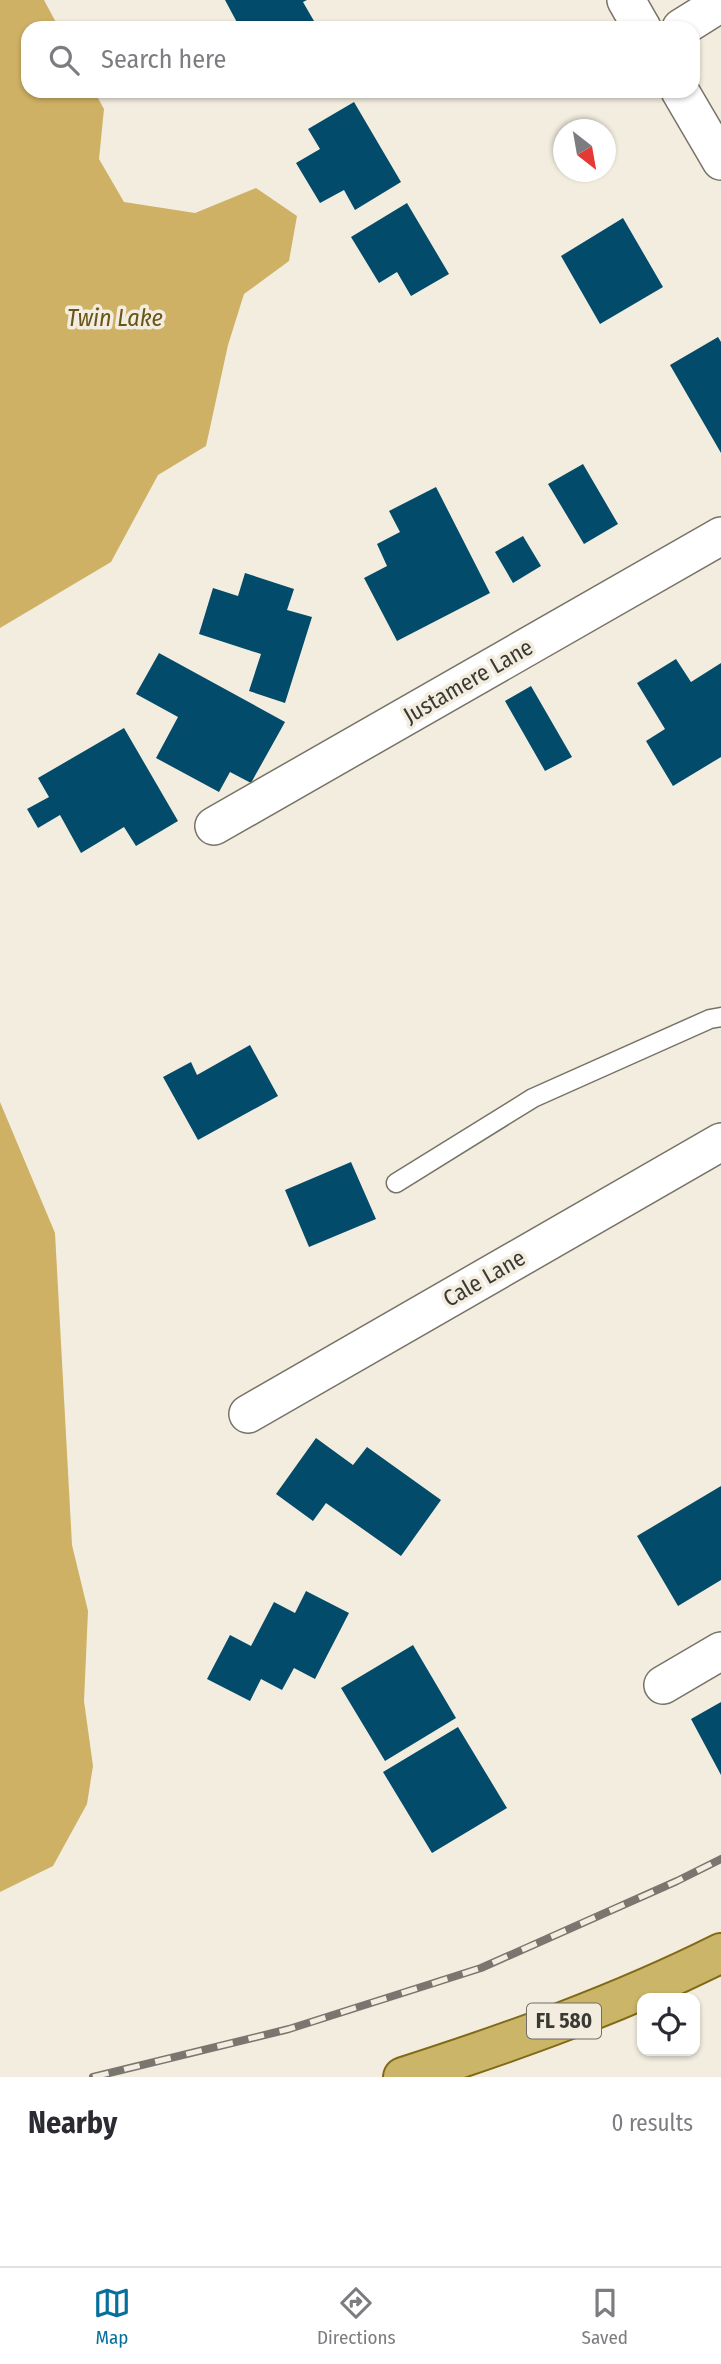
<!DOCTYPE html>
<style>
:root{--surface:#fff;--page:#f7f7f7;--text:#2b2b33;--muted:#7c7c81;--line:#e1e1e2;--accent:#066f9b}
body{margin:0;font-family:"Fira Sans Condensed",sans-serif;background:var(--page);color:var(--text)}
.controls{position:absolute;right:21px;bottom:21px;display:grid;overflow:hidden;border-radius:14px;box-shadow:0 2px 5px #0004}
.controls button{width:63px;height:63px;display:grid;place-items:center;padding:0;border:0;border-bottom:2px solid var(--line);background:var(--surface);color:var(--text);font:35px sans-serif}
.compass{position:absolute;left:553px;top:119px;width:63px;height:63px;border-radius:50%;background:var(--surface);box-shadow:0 2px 5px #0004;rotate:149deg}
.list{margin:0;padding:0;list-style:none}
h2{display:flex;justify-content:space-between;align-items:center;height:91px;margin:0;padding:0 28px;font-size:30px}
h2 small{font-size:23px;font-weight:400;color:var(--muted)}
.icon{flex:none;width:38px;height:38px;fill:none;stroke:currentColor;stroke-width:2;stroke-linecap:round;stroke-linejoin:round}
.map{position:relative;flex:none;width:721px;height:2077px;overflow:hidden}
.search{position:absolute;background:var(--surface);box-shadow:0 2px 5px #0004;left:21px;right:21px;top:21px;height:77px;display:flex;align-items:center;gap:18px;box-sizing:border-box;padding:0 24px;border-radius:21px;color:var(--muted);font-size:26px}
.sheet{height:189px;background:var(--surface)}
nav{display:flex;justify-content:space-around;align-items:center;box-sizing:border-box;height:98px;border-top:2px solid var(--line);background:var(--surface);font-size:19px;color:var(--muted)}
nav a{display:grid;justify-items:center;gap:4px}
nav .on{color:var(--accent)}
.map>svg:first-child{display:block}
</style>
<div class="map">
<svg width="721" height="2077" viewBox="0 0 721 2077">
<rect width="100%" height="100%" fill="#f3ede0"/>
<!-- water -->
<path fill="#ceb164" d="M0 0H44L59 28H28V91H94L104 109 99 159 124 202 195 213 256 188 297 216 289 261 244 294 228 345 206 446 158 475 111 562 0 628Z
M0 1102 55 1233 72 1545 88 1611 84 1701 93 1766 87 1804 53 1866 0 1892Z"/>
<!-- building -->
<path fill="#024b6a" d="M225 0H307L303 2 318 28H240Z
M354 102 401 182 355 210 344 190 320 203 296 163 320 149 308 129Z
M407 203 449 274 411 296 397 272 379 283 351 237Z
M623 218 663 287 600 324 561 256Z
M718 337 721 342V453L670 365Z
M583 464 618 524 584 544 548 484Z
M436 487 490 593 397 641 364 578 387 566 377 544 400 532 389 511Z
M523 536 541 566 513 583 495 552Z
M245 573 294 589 287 610 312 617 285 703 249 691 261 654 199 634 213 588 238 596Z
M159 653 285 722 251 783 230 772 219 792 156 758 178 717 136 694Z
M676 659 691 682 721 663V757L673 786 646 741 665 729 637 683Z
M531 686 572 757 545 771 505 701Z
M124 728 178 821 136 846 124 827 81 853 60 815 38 828 27 809 49 797 38 778Z
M250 1045 278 1096 198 1140 163 1077 191 1062 197 1075Z
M351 1162 376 1219 309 1247 285 1190Z
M316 1438 353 1465 367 1447 441 1500 401 1556 326 1503 313 1521 276 1494Z
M721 1486V1580L678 1606 637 1536Z
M306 1591 349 1613 315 1679 294 1668 282 1690 261 1679 250 1701 207 1679 230 1635 251 1646 274 1602 295 1613Z
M413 1645 456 1718 385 1761 341 1688Z
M721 1702V1775L691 1719Z
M458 1727 507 1808 432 1853 383 1772Z"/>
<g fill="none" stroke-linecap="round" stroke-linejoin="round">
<!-- service casing -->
<g stroke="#787367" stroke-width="21">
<path id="service" d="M396 1183 533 1098 710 1019 721 1017"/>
</g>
<!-- minor casing -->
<g stroke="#787367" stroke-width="40">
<path id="minor" d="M626 0 642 28
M681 28 721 3
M680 91 721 161
M214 826 721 536
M248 1414 721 1142
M663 1685 721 1651"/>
</g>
<!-- primary casing -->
<g stroke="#816915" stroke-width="42">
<path id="primary" d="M403 2077C512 2042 619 2004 721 1953"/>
</g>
<!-- service -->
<use href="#service" stroke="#fff" stroke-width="18"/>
<!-- minor -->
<use href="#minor" stroke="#fff" stroke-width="37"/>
<!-- primary -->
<use href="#primary" stroke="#cab569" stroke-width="38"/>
<!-- rail casing -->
<g stroke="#7a766f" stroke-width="8">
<path id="rail" d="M93 2077 289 2029 481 1968 677 1881 721 1859"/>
</g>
<!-- rail -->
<use href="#rail" stroke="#f3ede0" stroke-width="5" stroke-dasharray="16" stroke-linecap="butt"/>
</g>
<g text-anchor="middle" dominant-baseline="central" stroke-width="7" stroke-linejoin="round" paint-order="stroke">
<!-- shield labels -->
<rect fill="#f3ede0" stroke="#726f68" stroke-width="2" x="527" y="2003.5" width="74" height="35" rx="5"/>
<g font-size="21" font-weight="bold" fill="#3b3934">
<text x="564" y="2021">FL 580</text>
</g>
<!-- street labels -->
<g font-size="23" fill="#3b3934" stroke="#f3ede0">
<text transform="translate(468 681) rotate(-30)">Justamere Lane</text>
<text transform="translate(484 1278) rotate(-30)">Cale Lane</text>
</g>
<!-- water labels -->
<g font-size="24" font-style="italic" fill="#69551a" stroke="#f3ede0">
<text x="115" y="318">Twin Lake</text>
</g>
</g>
</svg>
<div class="controls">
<button><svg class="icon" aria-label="locate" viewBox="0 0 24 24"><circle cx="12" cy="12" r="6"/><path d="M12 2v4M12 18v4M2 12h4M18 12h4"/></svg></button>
</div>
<svg class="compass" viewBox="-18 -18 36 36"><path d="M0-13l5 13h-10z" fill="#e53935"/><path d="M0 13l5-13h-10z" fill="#7c7c81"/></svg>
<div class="search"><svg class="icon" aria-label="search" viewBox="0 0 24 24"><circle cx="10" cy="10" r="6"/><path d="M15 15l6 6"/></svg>Search here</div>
</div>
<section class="sheet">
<h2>Nearby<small>0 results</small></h2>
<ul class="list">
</ul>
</section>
<nav>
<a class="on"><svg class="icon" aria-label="map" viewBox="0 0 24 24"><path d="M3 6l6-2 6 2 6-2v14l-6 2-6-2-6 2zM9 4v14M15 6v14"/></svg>Map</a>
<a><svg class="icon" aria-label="directions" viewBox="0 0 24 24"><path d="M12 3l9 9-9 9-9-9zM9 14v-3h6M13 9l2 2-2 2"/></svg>Directions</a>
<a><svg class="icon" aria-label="saved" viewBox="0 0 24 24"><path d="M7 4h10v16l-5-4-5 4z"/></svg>Saved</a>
</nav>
